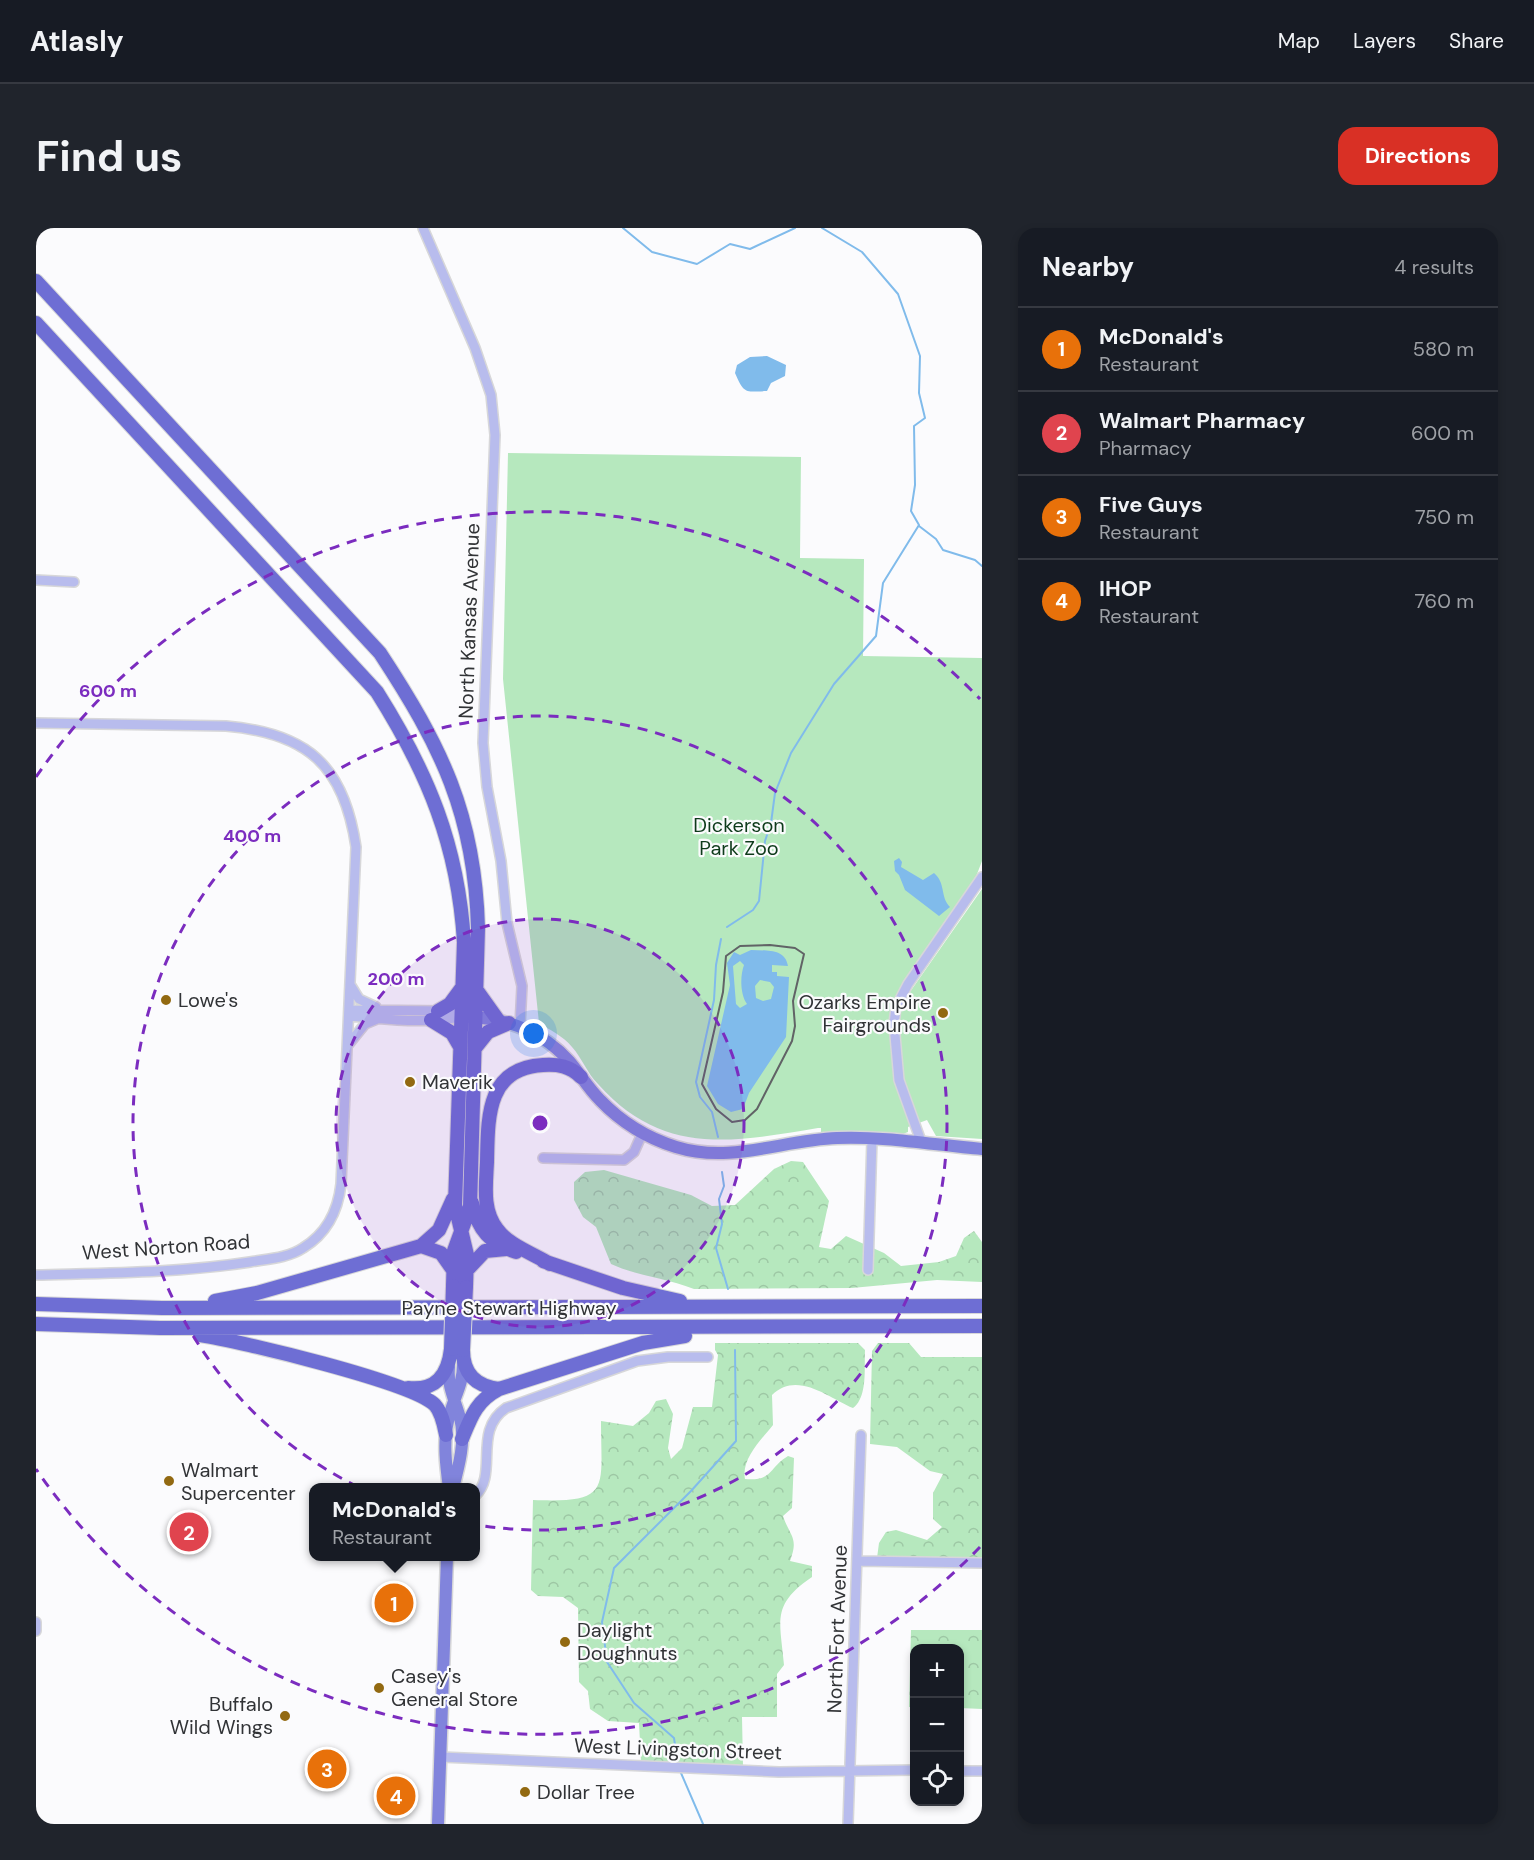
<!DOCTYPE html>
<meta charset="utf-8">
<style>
:root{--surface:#171b24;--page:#20242c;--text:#f1f3f6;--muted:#9ea1a6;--line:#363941;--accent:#d93025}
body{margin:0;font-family:"DM Sans",sans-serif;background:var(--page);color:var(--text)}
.controls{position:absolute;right:18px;bottom:18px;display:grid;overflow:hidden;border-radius:12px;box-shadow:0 3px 9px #0003}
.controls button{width:54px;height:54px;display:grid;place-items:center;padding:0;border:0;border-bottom:2px solid var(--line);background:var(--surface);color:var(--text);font:30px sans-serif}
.you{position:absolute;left:498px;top:806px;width:21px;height:21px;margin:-15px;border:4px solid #fff;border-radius:50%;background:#1a73e8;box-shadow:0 0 0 9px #1a73e833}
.badge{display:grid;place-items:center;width:39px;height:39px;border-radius:50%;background:var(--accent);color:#fff;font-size:20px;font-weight:700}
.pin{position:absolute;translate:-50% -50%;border:3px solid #fff;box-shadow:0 2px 6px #0006}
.popup{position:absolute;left:273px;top:1255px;width:171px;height:78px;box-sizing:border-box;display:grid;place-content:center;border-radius:12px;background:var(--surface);filter:drop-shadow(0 2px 4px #0005);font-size:20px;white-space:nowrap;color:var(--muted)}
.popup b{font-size:22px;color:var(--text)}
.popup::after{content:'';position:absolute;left:50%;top:100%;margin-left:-12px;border:12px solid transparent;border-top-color:var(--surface)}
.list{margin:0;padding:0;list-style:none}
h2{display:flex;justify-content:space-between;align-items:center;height:78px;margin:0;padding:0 24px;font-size:26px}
h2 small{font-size:20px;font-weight:400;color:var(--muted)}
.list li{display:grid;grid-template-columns:39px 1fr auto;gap:18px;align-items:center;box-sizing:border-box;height:84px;padding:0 24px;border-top:2px solid var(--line)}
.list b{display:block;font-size:22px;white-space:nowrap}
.list p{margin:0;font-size:20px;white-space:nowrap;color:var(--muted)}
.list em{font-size:20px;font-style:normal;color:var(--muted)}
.icon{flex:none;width:33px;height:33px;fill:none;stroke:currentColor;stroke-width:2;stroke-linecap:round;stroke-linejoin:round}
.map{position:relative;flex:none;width:946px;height:1596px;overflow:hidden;border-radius:18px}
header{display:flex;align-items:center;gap:36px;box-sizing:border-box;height:84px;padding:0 30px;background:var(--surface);border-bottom:2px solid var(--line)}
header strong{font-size:28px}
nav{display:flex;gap:33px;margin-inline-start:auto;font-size:21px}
.intro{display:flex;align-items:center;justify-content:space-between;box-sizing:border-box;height:144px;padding:0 36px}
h1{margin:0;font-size:42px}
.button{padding:15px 27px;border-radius:18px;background:var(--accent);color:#fff;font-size:21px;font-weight:700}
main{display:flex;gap:36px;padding:0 36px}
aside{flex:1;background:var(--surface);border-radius:18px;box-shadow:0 3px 9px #0003}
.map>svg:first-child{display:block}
</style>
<header>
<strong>Atlasly</strong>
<nav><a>Map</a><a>Layers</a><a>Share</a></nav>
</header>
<div class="intro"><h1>Find us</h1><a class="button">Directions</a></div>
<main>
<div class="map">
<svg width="946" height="1596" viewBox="0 0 946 1596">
<defs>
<pattern id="forest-crowns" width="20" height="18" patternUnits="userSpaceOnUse" patternTransform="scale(1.5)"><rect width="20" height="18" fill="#b6e8be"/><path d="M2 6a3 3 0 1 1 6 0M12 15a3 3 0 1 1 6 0" fill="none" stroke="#9dc7a4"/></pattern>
</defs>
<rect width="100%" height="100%" fill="#fbfbfd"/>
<!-- forest -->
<path fill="url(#forest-crowns)" d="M755 933 767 934 793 973 783 1019 795 1021 810 1008 848 1025 865 1038 903 1034 920 1028 928 1010 938 1003 946 1014V1054L901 1052 816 1060 658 1061C630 1050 601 1048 575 1036L560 999 547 989 538 972V954L549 944 568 942 655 967 676 978 699 977 738 941Z
M679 1115H822L829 1122C828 1139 832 1169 817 1180 793 1170 761 1142 736 1167L737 1197C725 1212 705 1231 709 1251 738 1253 732 1240 752 1228L758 1230 756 1280 747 1288C754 1309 763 1309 754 1333L776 1338V1349C735 1377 744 1392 748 1437L741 1446V1489H706L707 1538 605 1534 603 1495 572 1493 554 1481 552 1463 543 1454 542 1380 527 1369 502 1368 495 1362 497 1272C576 1275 565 1262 565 1193L597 1198 613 1185 620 1173 630 1171 637 1186 632 1220 635 1231 646 1220 657 1179H676L682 1127 679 1122Z
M842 1115H873L885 1129H946V1331L841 1330 843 1315 850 1304 860 1302 891 1312 906 1299 897 1291V1265L907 1246 894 1243 861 1219 834 1216 836 1123Z
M875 1402H946V1481L924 1480V1420H878V1479H873Z"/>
<!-- park -->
<path fill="#b6e8be" d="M472 225 765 229 764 330 828 331 827 428 946 430V633L938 654 869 771 946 661V911L900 908 891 892 872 899V904L864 907 785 904V900H782C697 914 627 929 562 856 551 845 546 830 536 819 527 808 514 802 503 795L467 451Z"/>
<!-- water -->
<path fill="#80bbeb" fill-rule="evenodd" d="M731 128 750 137 749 148 735 155 731 163C709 164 708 166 699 145L701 137 714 129Z
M863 630 866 634 865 639 887 652 898 645C910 655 904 669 914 679L903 688 869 662 863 647 859 643 858 633Z
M715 722C730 723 749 720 752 738L736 737V744H741V748L753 749 750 809 713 865 707 881 695 884 682 876 671 858 694 757 691 735 698 724 704 727ZM704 733 708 737C704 748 704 766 711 776L704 780 700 776 697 738ZM724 752 734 754 738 759 735 771 727 773 720 770 719 758Z"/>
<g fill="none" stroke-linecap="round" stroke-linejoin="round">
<!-- stream -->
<path stroke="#80bbeb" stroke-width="2" d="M587 0 616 24 661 36 694 16 714 21 759 0
M883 298 900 311 907 322 939 332 946 338
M691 699 717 682 723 673 729 613 735 595 739 565 755 525 798 456 840 408 847 355 883 297 875 283 879 257 878 198 889 190 883 165 884 128 862 66 826 24 786 0
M682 909 676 884 664 869 660 854 678 772 680 737 685 711
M686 944 688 958 683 971 686 996 680 1020 692 1061
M642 1538 638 1510 598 1475 571 1434 566 1394 578 1340 655 1263 700 1213 699 1122
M645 1545 667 1596"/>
<!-- minor casing -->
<g stroke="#d7d7d9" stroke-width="12">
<path id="minor" d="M387 0 439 120 455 167 459 207 447 515 451 559 465 633 471 695 486 758 484 798
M0 352 38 354
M0 495 190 498C271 505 308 537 320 619L305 956C302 983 290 1006 267 1020 252 1030 231 1031 214 1034 143 1045 71 1045 0 1047
M315 758 323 771 340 779
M313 782 412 783 424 789
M313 788C349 791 389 796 424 789
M312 817 329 796 341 791
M886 916 863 852 858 796 860 779 872 756 946 649
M507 930 588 932 598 924 606 906
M832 1042 836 911
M439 1268C463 1246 436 1203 470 1180L601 1133 632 1129H672
M822 1333 946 1335
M0 1394V1403
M405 1529 743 1544 878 1542
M924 1543H946
M812 1596 825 1207"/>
</g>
<!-- major casing -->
<g stroke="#d7d7d9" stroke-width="15">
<path id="major" d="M432 789C471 790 507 804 533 833 544 846 552 860 564 872 585 894 611 910 640 919 695 936 746 912 801 910 849 908 898 917 946 921
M413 1139C411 1158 419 1172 424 1190 430 1211 423 1238 417 1260
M413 1260C410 1238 407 1214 412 1193 416 1172 428 1157 427 1134
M402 1596 411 1328"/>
</g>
<!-- highway casing -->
<g stroke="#d7d7d9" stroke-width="16">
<path id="highway" d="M0 53 344 425C405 518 439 586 442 700L434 979 418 1023 417 1058
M0 95 341 464C392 545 422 617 428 714L419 977 431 1027 430 1059
M442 764 462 792
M402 783 414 776 425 761
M395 792 416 805 423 817
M440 819 452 804 473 795
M436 975C442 1002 454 1015 480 1024
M385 1018 405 1025 417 1042
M507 1033 587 1060 644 1073
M514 1036C498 1026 472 1017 461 1001 446 982 450 957 451 934 452 890 450 840 507 837 522 836 534 838 545 849
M432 1041 449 1023 470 1021
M179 1073 221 1065 385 1018 403 1002 417 971
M0 1076 126 1080 946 1078
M0 1096 124 1100 946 1098
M164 1107C203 1113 376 1154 399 1177 406 1185 408 1197 410 1207
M427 1122C427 1146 440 1158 463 1161
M372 1160C400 1163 412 1147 415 1121
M426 1211C435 1189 440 1173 463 1161L607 1115 649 1108"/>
</g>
<!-- minor -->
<use href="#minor" stroke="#b8bced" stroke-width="9"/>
<!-- major -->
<use href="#major" stroke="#8184dc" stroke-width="12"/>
<!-- highway -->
<use href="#highway" stroke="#6e6ed4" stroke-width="14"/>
<!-- rail -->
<path stroke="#616366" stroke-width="2" d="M734 717 759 720 768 726 757 773 759 798 756 813 721 881 709 892 696 894 680 881 666 856 687 764 690 728 704 718Z"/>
<!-- highway-bridge casing -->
<g stroke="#d7d7d9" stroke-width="16" stroke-linecap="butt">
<path id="highway-bridge" d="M415 1121 417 1058
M427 1122 430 1059"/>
</g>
<!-- highway-bridge -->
<use href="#highway-bridge" stroke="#6e6ed4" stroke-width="14"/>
</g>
<!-- distance rings -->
<circle cx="504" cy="895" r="204" fill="#7b2cbf" fill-opacity=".12"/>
<g fill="none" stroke="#7b2cbf" stroke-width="3" stroke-dasharray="10 8">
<circle cx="504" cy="895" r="204"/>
<circle cx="504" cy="895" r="407"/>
<path d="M944 1319A611 611 0 0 1 0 1241M0 549A611 611 0 0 1 944 471"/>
</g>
<!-- markers -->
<g fill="#926911" stroke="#fbfbfd" stroke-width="2">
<circle cx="130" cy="772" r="6"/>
<circle cx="907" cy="785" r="6"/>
<circle cx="374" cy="854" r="6"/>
<circle cx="133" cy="1253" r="6"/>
<circle cx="529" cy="1414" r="6"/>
<circle cx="343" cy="1460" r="6"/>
<circle cx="249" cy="1488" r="6"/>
<circle cx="489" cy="1564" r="6"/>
</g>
<g text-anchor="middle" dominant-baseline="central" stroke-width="4.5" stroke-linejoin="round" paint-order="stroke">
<!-- street labels -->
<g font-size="20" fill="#313336" stroke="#fbfbfd">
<text transform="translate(433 393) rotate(-88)">North Kansas Avenue</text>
<text transform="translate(130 1019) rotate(-4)">West Norton Road</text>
<text x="473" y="1080">Payne Stewart Highway</text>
<text transform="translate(801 1401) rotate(-88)">North Fort Avenue</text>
<text transform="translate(642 1521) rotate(2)">West Livingston Street</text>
</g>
<!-- park labels -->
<g font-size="20" fill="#0e3b1b" stroke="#fbfbfd">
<text x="703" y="597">Dickerson<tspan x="703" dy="23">Park Zoo</tspan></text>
</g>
<!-- poi labels -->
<g font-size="20" fill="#313336" stroke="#fbfbfd" text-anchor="start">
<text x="142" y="772">Lowe's</text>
<text x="895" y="774" text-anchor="end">Ozarks Empire<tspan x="895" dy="23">Fairgrounds</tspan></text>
<text x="386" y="854">Maverik</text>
<text x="145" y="1242">Walmart<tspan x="145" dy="23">Supercenter</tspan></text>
<text x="541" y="1402">Daylight<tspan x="541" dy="23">Doughnuts</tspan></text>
<text x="355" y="1448">Casey's<tspan x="355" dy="23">General Store</tspan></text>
<text x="237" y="1476" text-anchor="end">Buffalo<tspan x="237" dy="23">Wild Wings</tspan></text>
<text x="501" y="1564">Dollar Tree</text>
</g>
</g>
<circle cx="504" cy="895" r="9" fill="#7b2cbf" stroke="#fbfbfd" stroke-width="3"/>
<g font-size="18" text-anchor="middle" font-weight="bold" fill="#7b2cbf" stroke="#fbfbfd" stroke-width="4.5" stroke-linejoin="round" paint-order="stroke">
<text x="72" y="469">600 m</text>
<text x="216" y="614">400 m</text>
<text x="360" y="757">200 m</text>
</g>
</svg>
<div class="controls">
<button>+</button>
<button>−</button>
<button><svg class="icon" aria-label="locate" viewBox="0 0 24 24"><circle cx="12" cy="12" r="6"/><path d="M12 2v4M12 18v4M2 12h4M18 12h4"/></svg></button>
</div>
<div class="you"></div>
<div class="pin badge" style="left:358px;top:1375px;background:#e8710a">1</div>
<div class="popup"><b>McDonald's</b>Restaurant</div>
<div class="pin badge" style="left:153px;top:1304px;background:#e0444e">2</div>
<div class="pin badge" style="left:291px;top:1541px;background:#e8710a">3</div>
<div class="pin badge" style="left:360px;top:1568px;background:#e8710a">4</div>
</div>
<aside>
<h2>Nearby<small>4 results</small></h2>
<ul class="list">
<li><span class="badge" style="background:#e8710a">1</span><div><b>McDonald's</b><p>Restaurant</p></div><em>580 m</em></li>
<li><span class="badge" style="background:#e0444e">2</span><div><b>Walmart Pharmacy</b><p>Pharmacy</p></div><em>600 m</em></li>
<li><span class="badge" style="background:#e8710a">3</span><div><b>Five Guys</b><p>Restaurant</p></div><em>750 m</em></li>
<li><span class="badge" style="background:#e8710a">4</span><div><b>IHOP</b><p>Restaurant</p></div><em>760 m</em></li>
</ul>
</aside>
</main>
